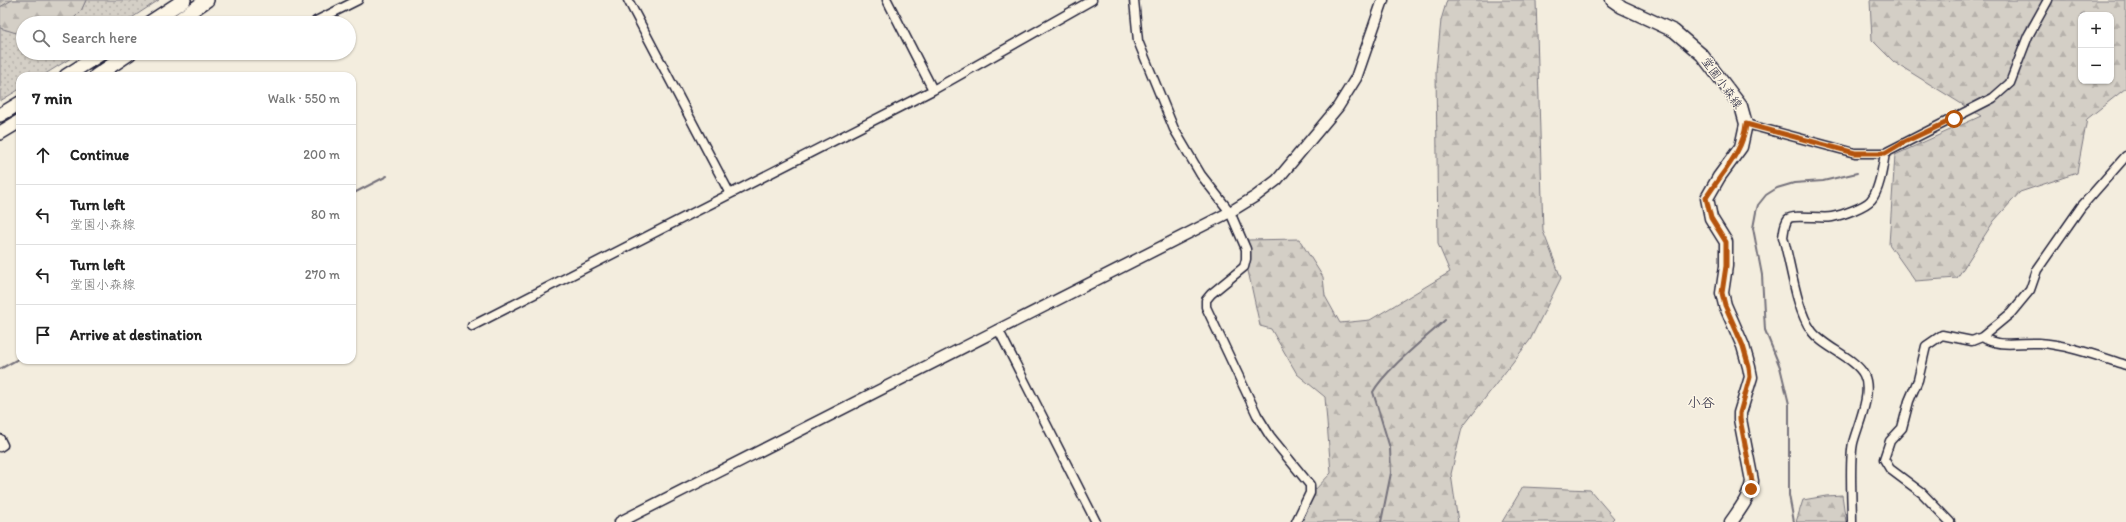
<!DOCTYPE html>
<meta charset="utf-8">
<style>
:root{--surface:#fff;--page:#f2f2f2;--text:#222;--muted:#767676;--line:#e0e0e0}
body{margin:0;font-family:Itim,"Klee One",sans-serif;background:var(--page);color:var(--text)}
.controls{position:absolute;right:12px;top:12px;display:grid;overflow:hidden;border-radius:8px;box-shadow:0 1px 3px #0004}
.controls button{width:36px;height:36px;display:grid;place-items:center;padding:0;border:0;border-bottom:1px solid var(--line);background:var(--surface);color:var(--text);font:20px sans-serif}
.stop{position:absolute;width:12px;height:12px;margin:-9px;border:3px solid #b45309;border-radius:50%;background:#fff}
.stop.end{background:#b45309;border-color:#fff;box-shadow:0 1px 4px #0008}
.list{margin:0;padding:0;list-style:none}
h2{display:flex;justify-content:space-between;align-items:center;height:52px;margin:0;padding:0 16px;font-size:17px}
h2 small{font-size:13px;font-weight:400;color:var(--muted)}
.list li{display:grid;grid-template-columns:26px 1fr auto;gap:12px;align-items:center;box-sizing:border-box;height:60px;padding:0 16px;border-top:1px solid var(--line)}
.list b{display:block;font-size:15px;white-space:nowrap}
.list p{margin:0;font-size:13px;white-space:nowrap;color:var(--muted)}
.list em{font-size:13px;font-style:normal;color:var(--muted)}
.icon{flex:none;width:22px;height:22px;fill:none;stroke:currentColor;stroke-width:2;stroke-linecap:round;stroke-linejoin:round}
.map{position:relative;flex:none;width:2126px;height:522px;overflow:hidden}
.search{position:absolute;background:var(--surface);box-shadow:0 1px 3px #0004;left:16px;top:16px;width:340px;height:44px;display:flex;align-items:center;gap:10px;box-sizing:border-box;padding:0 14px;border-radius:22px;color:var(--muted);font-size:15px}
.panel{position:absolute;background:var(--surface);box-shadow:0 1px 3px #0004;left:16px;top:72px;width:340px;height:292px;border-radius:12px}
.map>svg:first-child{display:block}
</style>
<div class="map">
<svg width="2126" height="522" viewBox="0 0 2126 522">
<defs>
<pattern id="grass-dots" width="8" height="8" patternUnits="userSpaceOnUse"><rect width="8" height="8" fill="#d4cfc6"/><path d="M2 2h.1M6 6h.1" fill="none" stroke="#b6b1ab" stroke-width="1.8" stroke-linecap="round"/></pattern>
<pattern id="forest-firs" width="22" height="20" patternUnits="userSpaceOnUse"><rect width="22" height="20" fill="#d4cfc6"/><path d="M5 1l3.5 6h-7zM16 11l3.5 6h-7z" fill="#b6b1ab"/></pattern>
</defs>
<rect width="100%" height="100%" fill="#f3edde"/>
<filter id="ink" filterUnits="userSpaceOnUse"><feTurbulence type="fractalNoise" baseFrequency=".025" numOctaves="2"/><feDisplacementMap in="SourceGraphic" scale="8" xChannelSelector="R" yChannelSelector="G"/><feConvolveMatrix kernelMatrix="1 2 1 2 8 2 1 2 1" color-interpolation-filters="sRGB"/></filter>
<g filter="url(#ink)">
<!-- grass -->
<path fill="url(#grass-dots)" stroke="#7b7880" d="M0 0H50L5 29 23 35V53H79L42 76H20V89L0 101Z
M86 0H159L124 23H69L81 11Z"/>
<!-- forest -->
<path fill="url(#forest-firs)" stroke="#7b7880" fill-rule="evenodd" d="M12 0H86L81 11 69 23H23V35L0 28V7Z
M1447 0H1536L1543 231 1561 278 1530 340 1462 428 1451 474 1458 522H1298L1312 493 1331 473 1325 397 1297 374 1271 329 1260 326 1247 266 1250 251 1247 240 1299 239 1323 277 1325 296 1340 323 1370 320 1450 272 1438 244 1436 71 1441 20Z
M1870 0H2126V88L2087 119 2077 173 2020 192 1994 221 1957 278 1915 281 1889 244 1895 155 1981 116 1894 62 1872 40ZM2081 15H2111V81H2081Z
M1523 487 1590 490 1614 518 1610 522H1502Z
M1842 495 1846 522H1796L1803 500 1826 496Z"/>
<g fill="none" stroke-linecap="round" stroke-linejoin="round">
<!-- stream -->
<path stroke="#75727b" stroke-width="2" d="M352 194 387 176
M0 369 20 358
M1381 522 1391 473 1390 448 1373 392C1385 370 1426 338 1445 320
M1794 522 1789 495V404L1780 367 1765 330 1762 275 1753 228 1756 212 1758 205 1766 195 1777 188 1794 183 1823 181 1857 173"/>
<!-- minor casing -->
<g stroke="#22223b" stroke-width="11">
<path id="minor" d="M628 0 730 194
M887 0 933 90
M1134 0 1138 41 1174 129 1201 175 1230 212 1246 249V259L1244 267 1211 294 1206 300V307L1257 415 1270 436 1310 485V493L1296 522
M316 21 358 0
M1746 124 1855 153H1885L1993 98 2010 83 2028 36 2048 0
M472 326 933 90 1092 0
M998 329 1096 522
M1982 337C1999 348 2019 342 2039 343 2065 344 2101 357 2126 365
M0 439 3 445 0 447
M1852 522C1852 502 1849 461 1853 443 1858 424 1873 393 1864 375 1856 358 1821 346 1811 330 1796 309 1791 264 1783 237 1784 232 1784 224 1788 219 1793 214 1822 219 1832 217 1842 215 1865 207 1871 200 1880 190 1883 165 1885 153
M1950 522 1922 493 1890 469 1884 459 1890 441 1902 428 1909 401 1918 380 1926 346 1942 335 1972 341 1982 337 2011 313 2030 290 2037 270 2081 207 2126 156"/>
</g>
<!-- tertiary casing -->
<g stroke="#22223b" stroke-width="13">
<path id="tertiary" d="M620 522 1230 212 1256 196 1277 180 1338 107 1356 78 1383 0"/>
</g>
<!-- secondary casing -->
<g stroke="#22223b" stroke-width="15">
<path id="secondary" d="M1612 0 1622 7 1674 31 1702 55 1741 106 1746 124 1741 147 1719 177 1707 198 1711 218 1726 242V266L1722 293 1725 305 1743 346 1749 367 1751 377 1740 413V419L1752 481C1750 497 1740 509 1731 522"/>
</g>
<!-- primary casing -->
<g stroke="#22223b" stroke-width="16">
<path id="primary" d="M149 23 184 0
M174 23 207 0
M66 76 102 53
M96 76 130 53
M0 115 20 103
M0 133 20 121"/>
</g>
<!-- minor -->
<use href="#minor" stroke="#fcf5e5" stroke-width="8"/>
<!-- tertiary -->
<use href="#tertiary" stroke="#fcf5e5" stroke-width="10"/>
<!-- secondary -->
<use href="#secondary" stroke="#fcf5e5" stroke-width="12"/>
<!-- primary -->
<use href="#primary" stroke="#fcf5e5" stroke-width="13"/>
</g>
</g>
<g fill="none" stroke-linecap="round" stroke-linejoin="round" filter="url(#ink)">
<!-- route -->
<path stroke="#b45309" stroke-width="5" d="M1751 489 1752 481 1740 419V413L1750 377 1749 367 1743 346 1725 305 1722 293 1726 266V242L1711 218 1706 198C1720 175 1744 151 1746 124L1855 153H1885L1900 144 1954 119"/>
</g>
<g text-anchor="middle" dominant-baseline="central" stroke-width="3" stroke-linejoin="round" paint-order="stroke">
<!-- street labels -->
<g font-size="12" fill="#22223b" stroke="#fcf5e5">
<text transform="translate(1722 83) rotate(54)">堂園小森線</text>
</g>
<!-- quarter labels -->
<g font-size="14" fill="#22223b" stroke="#fcf5e5">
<text x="1701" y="402">小谷</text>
</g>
</g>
</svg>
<div class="controls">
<button>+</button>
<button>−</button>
</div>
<div class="stop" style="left:1954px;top:119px"></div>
<div class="stop end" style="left:1751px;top:489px"></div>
<div class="search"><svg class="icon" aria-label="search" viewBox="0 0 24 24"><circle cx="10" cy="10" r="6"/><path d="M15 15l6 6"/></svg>Search here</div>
<section class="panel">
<h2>7 min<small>Walk · 550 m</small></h2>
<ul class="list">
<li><svg class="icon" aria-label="ahead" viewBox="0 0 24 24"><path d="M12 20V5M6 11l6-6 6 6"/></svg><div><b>Continue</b></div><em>200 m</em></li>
<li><svg class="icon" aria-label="left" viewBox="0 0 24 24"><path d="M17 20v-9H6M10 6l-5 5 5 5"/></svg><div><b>Turn left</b><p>堂園小森線</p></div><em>80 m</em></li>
<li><svg class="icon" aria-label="left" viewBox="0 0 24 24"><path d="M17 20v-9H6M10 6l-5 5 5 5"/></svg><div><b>Turn left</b><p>堂園小森線</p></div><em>270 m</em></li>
<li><svg class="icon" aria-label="arrive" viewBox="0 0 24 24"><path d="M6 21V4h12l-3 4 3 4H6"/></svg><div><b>Arrive at destination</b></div></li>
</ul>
</section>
</div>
